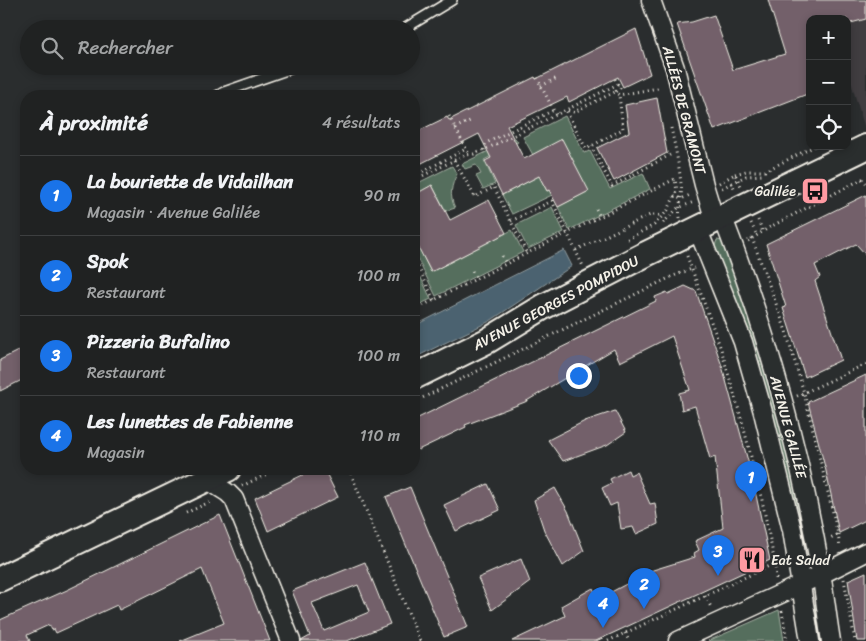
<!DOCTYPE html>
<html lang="fr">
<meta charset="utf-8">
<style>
:root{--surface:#202222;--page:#282a2a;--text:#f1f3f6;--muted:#a2a4a5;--line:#3d3f40;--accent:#1a73e8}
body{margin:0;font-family:Sriracha,sans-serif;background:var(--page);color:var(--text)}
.controls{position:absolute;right:15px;top:15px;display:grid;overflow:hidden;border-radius:10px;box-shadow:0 2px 8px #0003}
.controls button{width:45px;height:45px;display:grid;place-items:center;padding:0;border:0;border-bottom:1px solid var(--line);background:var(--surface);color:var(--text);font:25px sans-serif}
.you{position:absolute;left:578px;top:375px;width:18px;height:18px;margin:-12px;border:4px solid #fff;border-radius:50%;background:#1a73e8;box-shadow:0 0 0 8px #1a73e833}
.badge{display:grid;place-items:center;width:32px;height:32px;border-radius:50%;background:var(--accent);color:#fff;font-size:16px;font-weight:700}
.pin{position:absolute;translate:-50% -41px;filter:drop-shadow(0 1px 2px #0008)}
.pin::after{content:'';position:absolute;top:26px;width:18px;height:15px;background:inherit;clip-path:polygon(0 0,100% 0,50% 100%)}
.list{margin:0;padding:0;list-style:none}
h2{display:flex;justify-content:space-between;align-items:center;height:65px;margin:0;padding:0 20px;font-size:21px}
h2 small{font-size:16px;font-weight:400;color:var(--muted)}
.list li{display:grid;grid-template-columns:32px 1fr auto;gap:15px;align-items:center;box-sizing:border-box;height:80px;padding:0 20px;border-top:1px solid var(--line)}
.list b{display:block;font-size:19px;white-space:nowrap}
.list p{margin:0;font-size:16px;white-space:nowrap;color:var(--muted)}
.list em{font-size:16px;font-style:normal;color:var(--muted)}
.icon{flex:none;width:28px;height:28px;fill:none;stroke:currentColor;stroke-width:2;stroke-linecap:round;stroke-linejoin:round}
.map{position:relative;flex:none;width:866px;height:641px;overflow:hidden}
.search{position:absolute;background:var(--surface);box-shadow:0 2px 8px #0003;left:20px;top:20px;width:400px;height:55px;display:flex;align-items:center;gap:12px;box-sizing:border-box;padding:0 18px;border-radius:28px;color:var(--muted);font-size:19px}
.panel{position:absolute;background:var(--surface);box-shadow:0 2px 8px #0003;left:20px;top:90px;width:400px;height:385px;border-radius:20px}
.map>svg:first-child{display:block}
</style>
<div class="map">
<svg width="866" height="641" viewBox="0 0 866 641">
<rect width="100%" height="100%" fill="#2a2d2e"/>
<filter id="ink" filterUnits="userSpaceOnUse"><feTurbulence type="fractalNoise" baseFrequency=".02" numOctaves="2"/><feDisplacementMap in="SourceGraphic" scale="10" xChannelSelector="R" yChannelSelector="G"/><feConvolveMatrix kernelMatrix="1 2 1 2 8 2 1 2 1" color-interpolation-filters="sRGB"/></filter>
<g filter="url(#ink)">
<!-- built -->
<path fill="#403d40" d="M866 0V132L847 69V19Z"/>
<!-- green -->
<path fill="#546e5d" stroke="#a4b0a2" d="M565 116 584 153 590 151 610 189 643 173 650 189 569 230 558 207 589 191 533 155 523 137Z
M515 138 518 142 484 160 495 184 483 189 476 176 481 174 476 165 465 169 462 164Z
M452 166 457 174C451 186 449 195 455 208L446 211 432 185 414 195V185Z
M539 176 547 191 550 190 552 195 512 214 502 195Z
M552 207 564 232 528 249 516 225Z
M512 230 523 252 436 296 414 252V239L431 272Z
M717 240 723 241 766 360 811 542 799 547 714 248Z
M421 278 431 299 414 307V281Z
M821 601 827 641H815L810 607Z
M779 610 784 641H708Z"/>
<!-- water -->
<path fill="#4b626f" stroke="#8f9b9f" d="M564 250 572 266 490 321 416 357 414 352V326Z"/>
<!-- building -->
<path fill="#73616a" stroke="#f4f1e8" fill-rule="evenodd" d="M768 0H866V19L847 24V19H810V93L714 130 677 24 692 22 714 15 733 70 785 54Z
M636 29 650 74 623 87 618 77 569 102 567 97 507 126 524 159 562 139 589 191 558 207 549 190 547 191 539 176 502 195 485 161 491 158 479 134 414 167V133L447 117 449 120 535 77 536 79Z
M657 98 667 153 614 181 597 148 629 132 625 105Z
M432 185 450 220 489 200 506 233 431 272 414 239V195Z
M866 195V255L856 244 815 265 820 277 815 281 841 360 805 377 783 308 786 307 766 244Z
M685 286 696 291 722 366 751 472 770 560 596 641H512L565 616 561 606 593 588 598 599 653 570 695 557 694 553 699 550 695 541 723 528 715 457 710 459 695 406 682 410 679 393 690 390 672 336 620 362 614 349 525 402 465 425 466 427 418 450 414 442V420L656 301 655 297 667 292 668 294Z
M26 347V378L0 391V360Z
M866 375V520L839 533 826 471 808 402Z
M615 411 626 432 607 445 563 461 548 440 585 421Z
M315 469H324L338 497 268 531 255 498Z
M628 470 630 475 636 472 650 504 655 503 658 524 636 534 633 527 621 529 617 503 610 506 602 488 612 483 610 479Z
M488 484 500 510 456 531 444 505Z
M410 487 468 627 444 637 386 497Z
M555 488 568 511 584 551 563 566 544 530 534 500Z
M220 515 270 641H180L224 623 202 569 119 610 117 605 56 633 54 629 52 630 49 625 27 635 30 641H0V620L67 590Z
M521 559 530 582 492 610 478 578Z
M365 562 390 624 347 641H301L310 636 292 591ZM358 585 369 612 324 631 312 603Z
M866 572V641H857L848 580Z"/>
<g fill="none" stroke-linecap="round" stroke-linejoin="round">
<!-- service casing -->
<g stroke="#f4f1e8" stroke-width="12">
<path id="service" d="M404 29 452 0
M217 96 224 92 298 66"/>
</g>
<!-- minor casing -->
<g stroke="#f4f1e8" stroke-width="21">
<path id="minor" d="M651 0 675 68 704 185 715 221
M723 218C767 332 800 452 821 573 825 596 827 618 831 641
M698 230 743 342 763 412 792 530 810 641
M206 479 228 493 234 499 291 641
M678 641 800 585 866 552"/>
</g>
<!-- secondary casing -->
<g stroke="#f4f1e8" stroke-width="28">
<path id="secondary" d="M414 377 487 341 543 307 646 254 866 147
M0 579 228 469"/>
</g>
<!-- path -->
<path stroke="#f4f1e8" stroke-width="3" stroke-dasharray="1 4" stroke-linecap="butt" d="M537 78 556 115
M615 79 620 88 615 92
M618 84 566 110 586 149 623 129 619 95
M541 86 557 78
M449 116 469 154
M455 128 472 120
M671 128C675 146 679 165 681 183 683 195 678 206 680 218
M591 146 612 186 670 155
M484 150 486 143 554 110
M454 160 475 197 494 187 527 254
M735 174 746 171H765L815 146
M414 176 466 149
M862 179 866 183
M414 180 465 155 474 154 484 150 566 110 574 112 615 92 619 95 658 88
M719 183 735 174 742 188
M732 183 746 176 763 175
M722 188 732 183 735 190
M674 196 681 199 690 195
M596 209 600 217
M758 220 763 232
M511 221 552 201 583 266
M663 223 678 208 694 202
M751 223 757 236
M752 238 786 331 804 393 838 534 830 538
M748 241 770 227 866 177
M576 250 650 215H662
M502 256 506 264
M687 256 721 349 742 421 762 500 775 564 776 579
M414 258 434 300
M472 271 476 279
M414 310 675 179 677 191 668 210 654 225 624 241
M797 396 866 364
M414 402 671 277 694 268
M349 469 420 641
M242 486 277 469
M186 513 212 501
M838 534 840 548
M844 579 855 641
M705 596 712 609
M782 611 787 641
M625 633 629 641
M608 641 782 560"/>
<!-- service -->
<use href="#service" stroke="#2a2d2e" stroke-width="9"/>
<!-- minor -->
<use href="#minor" stroke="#2a2d2e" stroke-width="18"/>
<!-- secondary -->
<use href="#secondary" stroke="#2a2d2e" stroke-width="24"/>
</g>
</g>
<!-- icons -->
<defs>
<g id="bus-square" transform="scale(1.4375)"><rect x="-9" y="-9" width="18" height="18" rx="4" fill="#ff9aa2" stroke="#2a2d2e"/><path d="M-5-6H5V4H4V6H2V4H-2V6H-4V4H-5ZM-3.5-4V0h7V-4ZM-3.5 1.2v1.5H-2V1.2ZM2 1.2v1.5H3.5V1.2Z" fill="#111"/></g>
<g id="restaurant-square" transform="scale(1.4375)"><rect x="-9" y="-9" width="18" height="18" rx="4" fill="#ff9aa2" stroke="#2a2d2e"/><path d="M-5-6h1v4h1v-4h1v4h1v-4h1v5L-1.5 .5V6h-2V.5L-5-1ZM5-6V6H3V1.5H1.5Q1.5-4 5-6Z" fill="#111"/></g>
</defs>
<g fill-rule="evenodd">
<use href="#bus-square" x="815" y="191"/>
<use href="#restaurant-square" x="752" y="560"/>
</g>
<g text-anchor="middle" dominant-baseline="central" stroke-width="5" stroke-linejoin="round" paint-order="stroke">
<!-- street labels -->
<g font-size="14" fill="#f4f1e8" stroke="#2a2d2e">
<text transform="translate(684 110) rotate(75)">ALLÉES DE GRAMONT</text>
<text transform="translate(556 303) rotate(-28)">AVENUE GEORGES POMPIDOU</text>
<text transform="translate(788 427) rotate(75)">AVENUE GALILÉE</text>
</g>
<!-- poi labels -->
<g font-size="14" fill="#f4f1e8" stroke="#2a2d2e" text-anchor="end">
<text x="796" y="191">Galilée</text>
<text x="771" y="560" text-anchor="start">Eat Salad</text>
</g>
</g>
</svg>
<div class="controls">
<button>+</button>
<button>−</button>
<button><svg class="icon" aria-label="locate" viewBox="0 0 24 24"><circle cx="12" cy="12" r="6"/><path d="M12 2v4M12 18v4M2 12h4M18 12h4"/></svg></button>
</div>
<div class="you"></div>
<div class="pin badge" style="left:751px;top:502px">1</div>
<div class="pin badge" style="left:644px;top:609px">2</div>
<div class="pin badge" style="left:718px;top:576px">3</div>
<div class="pin badge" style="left:603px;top:628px">4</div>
<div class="search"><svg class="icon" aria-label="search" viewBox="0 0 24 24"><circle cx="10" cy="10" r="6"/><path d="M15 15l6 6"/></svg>Rechercher</div>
<section class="panel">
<h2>À proximité<small>4 résultats</small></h2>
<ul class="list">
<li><span class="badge">1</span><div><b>La bouriette de Vidailhan</b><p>Magasin · Avenue Galilée</p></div><em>90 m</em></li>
<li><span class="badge">2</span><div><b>Spok</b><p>Restaurant</p></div><em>100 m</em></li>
<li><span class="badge">3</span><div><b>Pizzeria Bufalino</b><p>Restaurant</p></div><em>100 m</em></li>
<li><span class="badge">4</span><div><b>Les lunettes de Fabienne</b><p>Magasin</p></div><em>110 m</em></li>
</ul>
</section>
</div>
